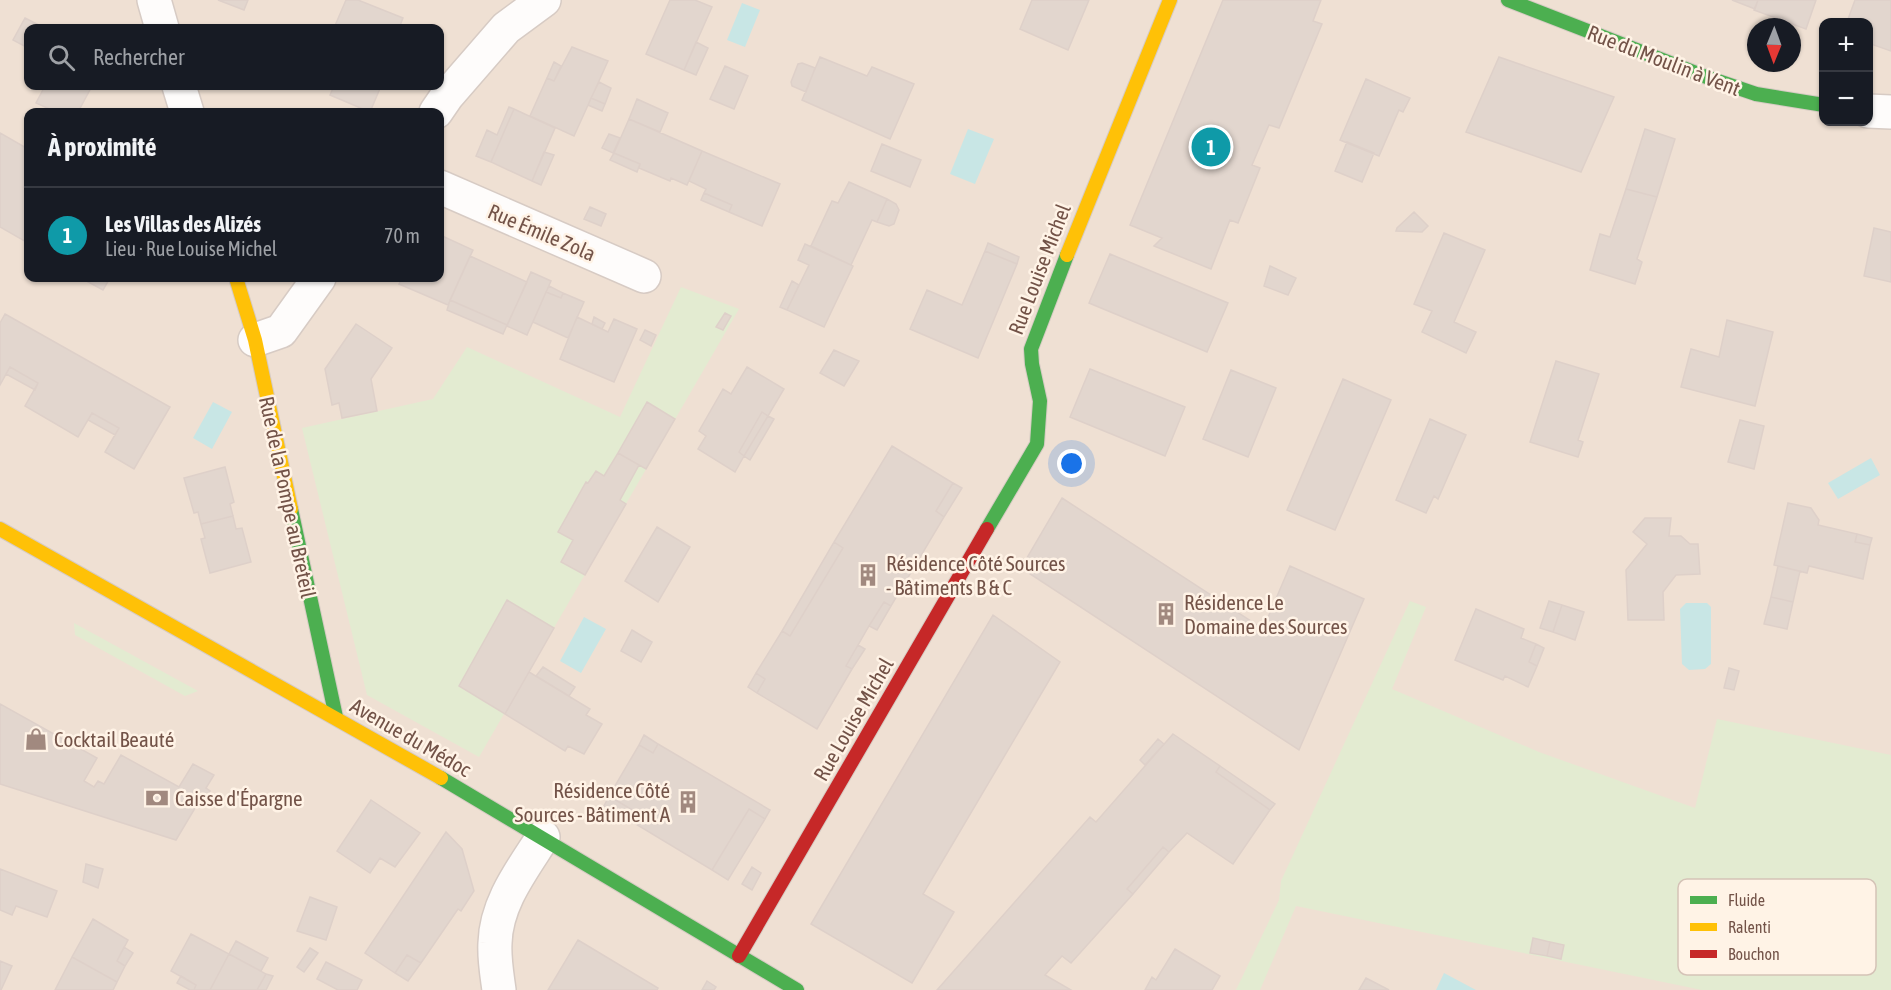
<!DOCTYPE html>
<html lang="fr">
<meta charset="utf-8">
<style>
:root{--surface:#171b24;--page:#20242c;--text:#f1f3f6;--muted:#9ea1a6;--line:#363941;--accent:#a1897f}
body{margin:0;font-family:"Asap Condensed",sans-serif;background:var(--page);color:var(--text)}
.controls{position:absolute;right:18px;top:18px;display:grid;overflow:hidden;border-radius:12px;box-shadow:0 2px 4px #0004}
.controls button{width:54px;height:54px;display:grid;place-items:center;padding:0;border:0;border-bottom:2px solid var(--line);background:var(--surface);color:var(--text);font:30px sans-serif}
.compass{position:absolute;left:1747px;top:18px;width:54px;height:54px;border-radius:50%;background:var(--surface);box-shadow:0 2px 4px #0004;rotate:181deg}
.you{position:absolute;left:1072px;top:464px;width:21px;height:21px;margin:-15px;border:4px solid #fff;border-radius:50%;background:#1a73e8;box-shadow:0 0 0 9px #1a73e833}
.badge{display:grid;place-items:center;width:39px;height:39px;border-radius:50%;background:var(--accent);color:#fff;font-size:20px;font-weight:700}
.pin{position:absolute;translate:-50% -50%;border:3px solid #fff;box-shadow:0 2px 6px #0006}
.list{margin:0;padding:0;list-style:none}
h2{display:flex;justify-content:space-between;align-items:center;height:78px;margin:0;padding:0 24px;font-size:26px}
h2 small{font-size:20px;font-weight:400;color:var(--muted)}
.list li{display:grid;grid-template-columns:39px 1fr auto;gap:18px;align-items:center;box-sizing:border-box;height:96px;padding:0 24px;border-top:2px solid var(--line)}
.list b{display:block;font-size:22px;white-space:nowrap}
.list p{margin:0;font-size:20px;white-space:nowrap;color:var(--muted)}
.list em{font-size:20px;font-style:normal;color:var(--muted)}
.icon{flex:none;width:33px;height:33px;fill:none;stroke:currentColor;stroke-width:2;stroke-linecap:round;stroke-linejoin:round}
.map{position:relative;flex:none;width:1891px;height:990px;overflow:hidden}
.search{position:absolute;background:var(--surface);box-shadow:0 2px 4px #0004;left:24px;top:24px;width:420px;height:66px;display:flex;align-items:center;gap:15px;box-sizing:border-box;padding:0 21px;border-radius:12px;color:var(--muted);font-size:22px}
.panel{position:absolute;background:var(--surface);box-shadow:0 2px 4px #0004;left:24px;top:108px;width:420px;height:174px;border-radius:12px}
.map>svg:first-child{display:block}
</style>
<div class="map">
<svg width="1891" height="990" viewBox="0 0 1891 990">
<rect width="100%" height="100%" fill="#f6eee6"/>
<!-- residential -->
<path fill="#efe0d3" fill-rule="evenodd" d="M0 0H1891V990H0ZM1824 22H1868V122H1824ZM1756 27H1792V63H1756ZM28 28H440V86H28ZM28 112H440V278H28Z"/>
<!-- green -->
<path fill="#e3ebd1" d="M681 287 739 309 479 757 367 695 302 428 433 399 467 347 620 417Z
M1410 601 1426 607 1392 689 1539 752 1695 808 1717 719 1891 755V990H1702L1296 906 1260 990H1236L1279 900 1281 881Z
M74 623 198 691 185 696 75 635Z"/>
<!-- water -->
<path fill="#c8e6e5" d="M742 3 760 10 745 47 727 40Z
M968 129 994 139 975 184 950 174Z
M213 402 232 412 212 449 193 438Z
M1871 458 1880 475 1838 499 1828 483Z
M1686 603H1707L1711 607V664L1705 669 1689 670 1682 664 1680 609Z
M584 617 606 629 581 673 560 661Z
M1444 973 1476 990H1436Z"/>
<!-- building -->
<path fill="#e2d6ce" stroke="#ded0c9" stroke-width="1.5" d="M218 0H248L244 10Z
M346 0H358L403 18 399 28H334Z
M670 0H695L712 7 684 70 646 54Z
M1032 0H1089L1068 50 1020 29Z
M1223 0H1321L1313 21 1322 24 1279 128 1269 125 1252 165 1260 168 1238 223 1230 220 1211 269 1154 246 1162 238 1130 225Z
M1732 0H1758L1755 9Z
M1758 0H1816L1806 29 1754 10Z
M1855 0H1891V51L1868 43V22H1847Z
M25 18 39 25 37 28H28V48L13 40Z
M696 42 708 48 696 75 684 70Z
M572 47 608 61 574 136 530 116 547 78 554 81Z
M820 57 867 76 872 67 914 84 890 139 802 100Z
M1499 57 1614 97 1581 172 1466 132Z
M554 62 561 66 554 81 547 78Z
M802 63 815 68 806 92 792 86 791 82 798 64Z
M725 66 748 76 734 109 710 99Z
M1366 79 1410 98 1403 112 1399 110 1379 156 1340 140Z
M599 82 611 88 605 104 591 98Z
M45 86H92L78 112H56L36 103Z
M334 86H381L370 112 330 95Z
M591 98 605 104 602 111 588 105Z
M637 99 668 113 660 132 629 119Z
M509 107 514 109 491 162 476 156 487 130 497 135Z
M514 109 555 128 532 181 491 162Z
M629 119 702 151 687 185 671 178 670 181 639 168 640 164 614 153Z
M1645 129 1675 139 1657 197 1626 189Z
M0 133 28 149V243L0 227Z
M609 134 620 138 613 153 602 148Z
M1347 142 1374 153 1362 182 1335 171Z
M882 144 921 160 910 187 871 171Z
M702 151 780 184 762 226 729 212 732 205 704 193 706 189 689 181Z
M544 152 554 155 541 185 532 181Z
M614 153 640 164 637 172 610 160Z
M849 182 887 199 877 222 872 220 851 265 811 246 832 201 838 203Z
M1626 189 1657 197 1637 259 1642 262 1635 284 1590 270 1600 234 1610 237Z
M704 193 732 205 729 212 701 200Z
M887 199 896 204 899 210 894 224 889 226 877 222Z
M590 207 606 214 601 226 584 219Z
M1414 212 1428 226 1422 232 1396 231 1397 228Z
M1874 228 1891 232V282L1864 276Z
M1444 233 1485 250 1454 322 1476 332 1466 353 1422 332 1432 311 1414 304Z
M440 235 473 250 448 305 399 284 402 278H440Z
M988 243 1019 257 1017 264 985 251Z
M805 244 853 266 824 327 787 310 809 265 798 260Z
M985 251 1017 264 978 358 910 329 927 290 962 305Z
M1110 254 1228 303 1207 352 1089 303Z
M470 256 527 282 507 325 450 300Z
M1270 266 1296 278 1288 295 1264 286Z
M531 272 551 281 527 335 507 326Z
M81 278H110L103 290Z
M792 281 799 285 787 310 780 307Z
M549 286 563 293 561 298 546 292Z
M546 292 561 298 563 293 584 302 568 338 533 322Z
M450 300 507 325 503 334 447 310Z
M725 313 731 316 723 330 716 327Z
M5 314 170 407 134 469 105 452 119 428 92 413 78 437 25 406 38 383 10 367 0 385V323Z
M577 317 608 332 614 319 637 329 614 382 560 359Z
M594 317 605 323 602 329 592 324Z
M1727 320 1773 332 1755 406 1681 387 1691 349 1719 357Z
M356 324 392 348 371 379 377 411 342 418 339 403 332 405 325 369Z
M645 330 656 335 651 346 640 340Z
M834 350 859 361 844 386 820 373Z
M1556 361 1599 374 1578 440 1583 442 1578 457 1530 442Z
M10 367 38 383 35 390 6 374Z
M747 367 784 389 768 416 762 412 739 452 744 456 735 472 698 449 706 436 699 431 723 389 731 394Z
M1090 369 1185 407 1165 456 1070 417Z
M1231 370 1276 388 1248 457 1203 439Z
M1343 379 1391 400 1335 530 1287 510Z
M647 402 675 419 646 469 618 453Z
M762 412 768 416 744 456 739 452Z
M92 413 119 428 115 435 88 420Z
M768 416 774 419 750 460 744 456Z
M1430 419 1466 435 1438 499 1434 496 1426 513 1396 500Z
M1740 420 1764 426 1754 469 1728 462Z
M892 446 953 483 936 511 944 517 891 606 884 602 869 626 846 666 852 669 817 729 757 693 765 679 756 673 782 631 790 636 843 548 834 542Z
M618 453 639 465 620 500 626 504 585 575 561 562 573 540 558 532 586 482 588 483 596 471 604 476Z
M225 467 234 502 230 504 233 516 201 524 198 512 194 513 184 478Z
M953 483 962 488 944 517 936 511Z
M1062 498 1263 629 1290 566 1364 599 1299 750 1021 568Z
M1788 503 1811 508 1819 520 1818 525 1857 534 1855 542 1870 545 1863 579 1809 566 1807 573 1774 565Z
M233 516 236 529 242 528 251 562 210 573 201 539 205 538 201 524Z
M1645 518H1671L1669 536H1681L1690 544H1698L1700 574 1676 575 1663 592 1664 620H1628L1626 570 1647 544 1633 532Z
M657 527 690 547 658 602 625 581Z
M1857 534 1872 538 1870 545 1855 542Z
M834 542 843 548 790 636 782 631Z
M1778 566 1800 571 1793 602 1771 597Z
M1771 597 1793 602 1787 629 1764 624Z
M507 600 554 628 505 714 459 686Z
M1549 601 1562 605 1553 632 1540 628Z
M884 602 891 606 877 630 869 626Z
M1562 605 1584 612 1575 640 1553 632Z
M1476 609 1524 629 1521 638 1536 644 1529 662 1537 666 1528 687 1505 676 1503 680 1455 660Z
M993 615 1060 662 923 894 954 912 912 983 811 924Z
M632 630 652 642 641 662 621 651Z
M1536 644 1544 648 1537 666 1529 662Z
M858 645 865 649 852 669 846 666Z
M543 667 575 687 569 696 536 676Z
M1729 668 1739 671 1734 690 1724 688Z
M529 672 590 709 586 715 602 724 584 754 568 746 565 751 505 714Z
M756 673 765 679 757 693 748 687Z
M0 704 97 758 84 781 94 787 98 781 104 784 121 755 179 787 193 764 214 775 206 788 210 791 205 800 201 798 176 840 0 784Z
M1173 734 1220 766 1216 772 1270 810 1233 864 1187 833 1169 852 1163 847 1127 889 1133 894 1071 963 1062 956 1045 975 1071 990H937L1090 817 1096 822Z
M644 735 658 744 653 753 639 745Z
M1158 739 1164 744 1145 765 1140 760Z
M658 744 770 810 765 819 749 809 712 870 634 823 639 814 609 796 639 745 653 753Z
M1220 766 1275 804 1270 810 1216 772Z
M609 796 639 814 634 823 604 806Z
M371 800 420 833 395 867 380 858 370 873 337 851Z
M749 809 765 819 728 880 712 870Z
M446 832 462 849 474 891 461 911 458 909 421 963 407 955 395 973 365 953Z
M1163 847 1169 852 1133 894 1127 889Z
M86 864 103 869 98 888 83 882Z
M752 867 761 873 752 890 742 884Z
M0 869 57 891 47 917 16 906 12 915 0 910Z
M310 897 337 907 326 940 297 931Z
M93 919 128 940 117 961 125 966 117 982 72 957Z
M191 934 229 954 210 990H194L196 985 171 971Z
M1533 938 1550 942 1547 956 1530 953Z
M578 940 658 988 657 990H548Z
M236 941 268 958 261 971 229 954Z
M1550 942 1564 945 1561 959 1547 956Z
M124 947 133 953 125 966 117 961Z
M310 948 318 953 304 972 297 967Z
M1175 949 1220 976 1212 990H1145L1152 977 1156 980Z
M229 954 266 974 257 990H210Z
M407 955 421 963 408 981 395 973Z
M72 957 117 982 113 990H55Z
M0 961 12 966 1 990H0Z
M326 962 362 980 357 990H338L317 979Z
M266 974 273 976 266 990H257Z
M181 976 196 985 194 990H190L177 983Z
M1366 978 1389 990H1359Z
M707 981 716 987 714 990H702Z"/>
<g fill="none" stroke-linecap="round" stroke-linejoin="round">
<!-- street casing -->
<g stroke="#d7cbc4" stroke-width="36">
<path id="street" d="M154 0 162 28
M179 86 187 112
M1868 111 1891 112
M436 112 447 96 506 28 544 0
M440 187 644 276
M255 340 281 331 319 278
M499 990C497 975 494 959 495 943 496 903 522 870 543 837"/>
</g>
<!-- fast casing -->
<g stroke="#d6cbc3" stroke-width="16">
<path id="fast" d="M1508 0 1709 78 1756 94 1824 105
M291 509 336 717
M987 529 1037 444 1040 401 1032 364 1031 349 1067 255
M441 778 797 990"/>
</g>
<!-- slow casing -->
<g stroke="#d6cbc3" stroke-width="16">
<path id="slow" d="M1067 255 1170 0
M236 278 255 340 291 509
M0 529 441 778"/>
</g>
<!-- jam casing -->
<g stroke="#d6cbc3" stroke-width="16">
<path id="jam" d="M739 956 987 529"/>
</g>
<!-- street -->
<use href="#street" stroke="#fefcfb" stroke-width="33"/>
<!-- fast -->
<use href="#fast" stroke="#4caf50" stroke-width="14"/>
<!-- slow -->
<use href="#slow" stroke="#ffc107" stroke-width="14"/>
<!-- jam -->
<use href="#jam" stroke="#c62828" stroke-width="14"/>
</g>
<!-- icons -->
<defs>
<g id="building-bare" transform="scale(1.8)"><path d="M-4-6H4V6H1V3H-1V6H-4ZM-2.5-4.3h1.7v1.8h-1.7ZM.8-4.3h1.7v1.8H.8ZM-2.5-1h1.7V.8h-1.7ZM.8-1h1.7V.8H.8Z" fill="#a1897f" stroke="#fff3e6" stroke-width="2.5" paint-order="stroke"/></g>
<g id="shop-bare" transform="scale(1.8)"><path d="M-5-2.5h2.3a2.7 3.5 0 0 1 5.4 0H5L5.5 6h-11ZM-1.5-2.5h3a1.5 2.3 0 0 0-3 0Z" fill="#a1897f" stroke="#fff3e6" stroke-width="2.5" paint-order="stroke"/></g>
<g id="bank-bare" transform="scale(1.8)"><path d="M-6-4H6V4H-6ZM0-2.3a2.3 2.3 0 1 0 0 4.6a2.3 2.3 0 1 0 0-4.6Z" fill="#a1897f" stroke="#fff3e6" stroke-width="2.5" paint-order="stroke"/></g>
</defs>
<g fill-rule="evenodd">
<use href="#building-bare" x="868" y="575"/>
<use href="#building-bare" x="1166" y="614"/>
<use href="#shop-bare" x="36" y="739"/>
<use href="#bank-bare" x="157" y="798"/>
<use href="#building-bare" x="688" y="802"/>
</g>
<g text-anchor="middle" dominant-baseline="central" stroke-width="5" stroke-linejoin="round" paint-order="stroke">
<!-- street labels -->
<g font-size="21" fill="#735348" stroke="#fff3e6">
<text transform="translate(1664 60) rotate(21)">Rue du Moulin à Vent</text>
<text transform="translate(542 232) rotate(23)">Rue Émile Zola</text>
<text transform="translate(1039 269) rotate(-69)">Rue Louise Michel</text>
<text transform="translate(288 497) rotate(78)">Rue de la Pompe au Breteil</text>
<text transform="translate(853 719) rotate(-60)">Rue Louise Michel</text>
<text transform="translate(411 737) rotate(30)">Avenue du Médoc</text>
</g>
<!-- poi labels -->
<g font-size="21" fill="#735348" stroke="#fff3e6" text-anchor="start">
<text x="886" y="563">Résidence Côté Sources<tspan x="886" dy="24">- Bâtiments B &amp; C</tspan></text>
<text x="1184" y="602">Résidence Le<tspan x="1184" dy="24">Domaine des Sources</tspan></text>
<text x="54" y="739">Cocktail Beauté</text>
<text x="670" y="790" text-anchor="end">Résidence Côté<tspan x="670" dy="24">Sources - Bâtiment A</tspan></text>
<text x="175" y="798">Caisse d'Épargne</text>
</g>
</g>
<!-- legend -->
<rect x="1678" y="879" width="198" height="96" rx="9" fill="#fff3e6" stroke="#d5c3b7" stroke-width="1.5"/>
<rect x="1690" y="896" width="27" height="8" fill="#4caf50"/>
<rect x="1690" y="923" width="27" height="8" fill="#ffc107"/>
<rect x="1690" y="950" width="27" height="8" fill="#c62828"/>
<g font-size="16" fill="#735348">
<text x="1728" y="906">Fluide</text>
<text x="1728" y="933">Ralenti</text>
<text x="1728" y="960">Bouchon</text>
</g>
</svg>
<div class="controls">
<button>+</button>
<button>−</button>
</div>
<svg class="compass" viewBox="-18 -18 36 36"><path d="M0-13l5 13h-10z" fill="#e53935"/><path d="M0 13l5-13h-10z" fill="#9ea1a6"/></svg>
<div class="you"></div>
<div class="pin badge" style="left:1211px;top:147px;background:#0f9aa8">1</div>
<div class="search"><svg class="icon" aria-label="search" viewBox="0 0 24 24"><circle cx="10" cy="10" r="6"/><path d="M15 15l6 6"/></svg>Rechercher</div>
<section class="panel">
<h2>À proximité<small></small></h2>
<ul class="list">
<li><span class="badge" style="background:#0f9aa8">1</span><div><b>Les Villas des Alizés</b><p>Lieu · Rue Louise Michel</p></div><em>70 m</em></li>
</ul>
</section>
</div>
